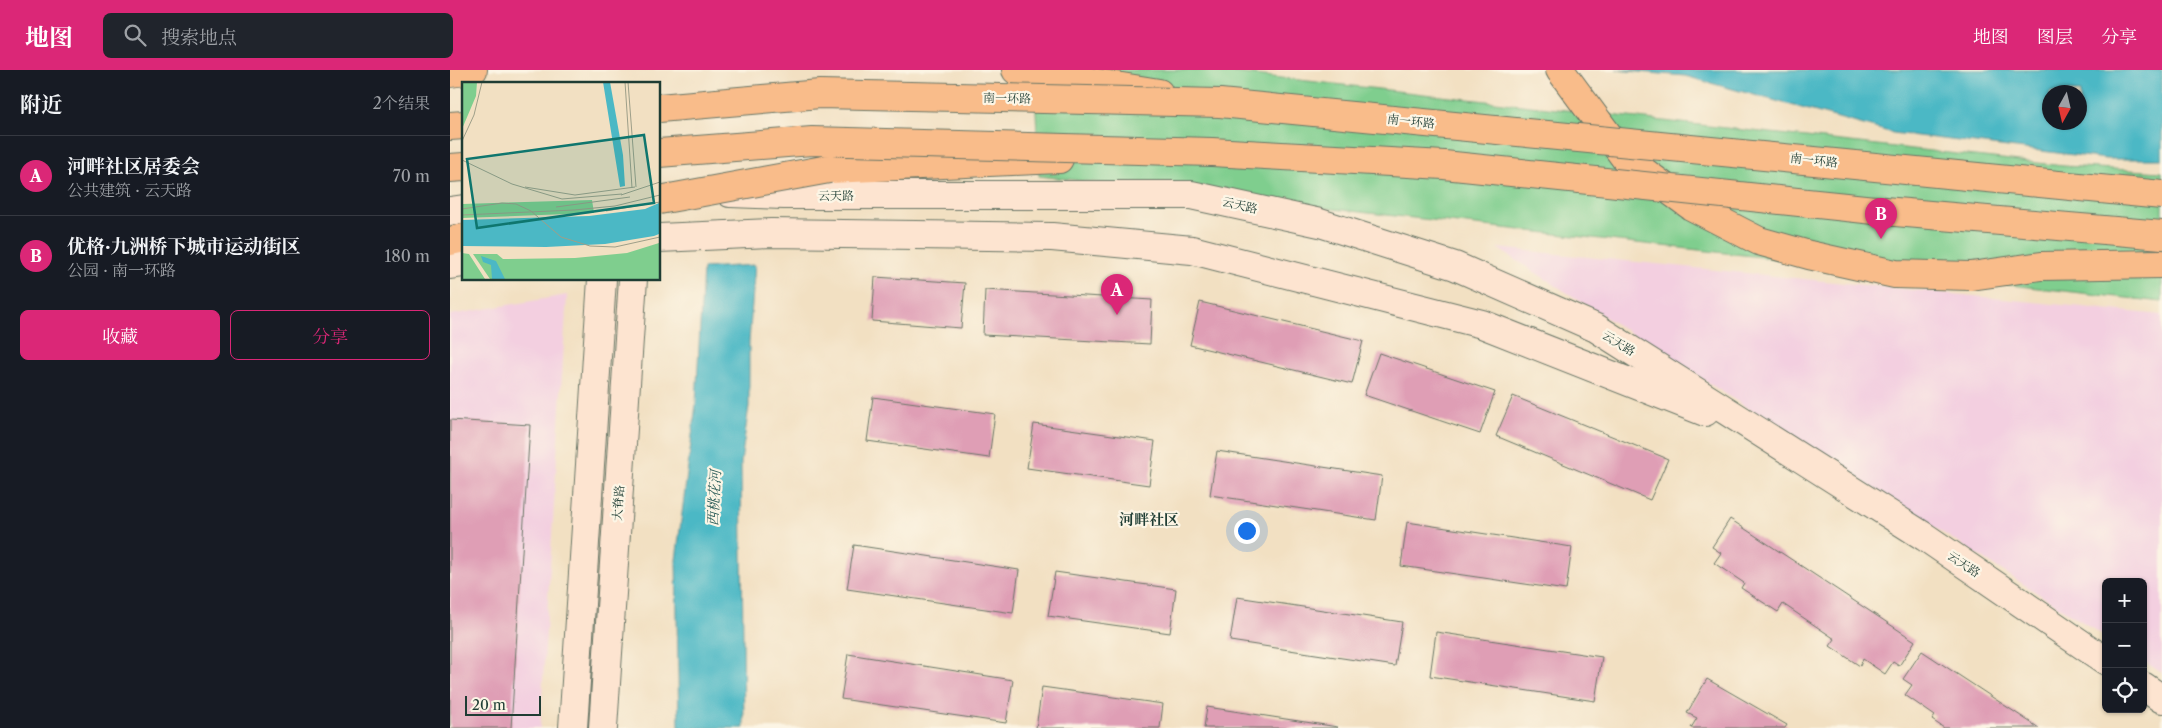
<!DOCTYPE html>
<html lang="zh">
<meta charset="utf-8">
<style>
:root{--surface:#171b24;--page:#20242c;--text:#f1f3f6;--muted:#9ea1a6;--line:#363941;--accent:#db2777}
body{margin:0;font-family:"Libre Caslon Text","Noto Serif SC",serif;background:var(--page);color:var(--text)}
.controls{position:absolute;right:15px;bottom:15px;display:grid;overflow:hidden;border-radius:8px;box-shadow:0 1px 4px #0004}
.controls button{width:45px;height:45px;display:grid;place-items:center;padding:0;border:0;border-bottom:1px solid var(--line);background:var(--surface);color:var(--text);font:25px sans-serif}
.compass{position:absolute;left:1592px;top:15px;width:45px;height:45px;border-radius:50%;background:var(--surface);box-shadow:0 1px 4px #0004;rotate:188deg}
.scale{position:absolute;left:15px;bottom:12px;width:76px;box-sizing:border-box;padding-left:5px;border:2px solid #1f3d34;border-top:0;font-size:14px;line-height:18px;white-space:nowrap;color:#1f3d34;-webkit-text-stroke:4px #fcf5e5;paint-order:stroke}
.you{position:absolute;left:796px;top:460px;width:18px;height:18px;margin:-12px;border:4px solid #fff;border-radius:50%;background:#1a73e8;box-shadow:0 0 0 8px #1a73e833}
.badge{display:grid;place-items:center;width:32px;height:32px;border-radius:50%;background:var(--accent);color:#fff;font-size:16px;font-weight:700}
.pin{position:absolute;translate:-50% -41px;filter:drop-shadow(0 1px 2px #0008)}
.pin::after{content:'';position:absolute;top:26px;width:18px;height:15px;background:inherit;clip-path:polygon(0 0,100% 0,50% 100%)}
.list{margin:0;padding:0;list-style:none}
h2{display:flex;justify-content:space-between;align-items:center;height:65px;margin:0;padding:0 20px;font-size:21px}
h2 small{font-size:16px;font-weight:400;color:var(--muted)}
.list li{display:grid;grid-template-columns:32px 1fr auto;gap:15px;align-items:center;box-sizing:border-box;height:80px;padding:0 20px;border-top:1px solid var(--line)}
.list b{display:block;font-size:19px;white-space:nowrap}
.list p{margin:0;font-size:16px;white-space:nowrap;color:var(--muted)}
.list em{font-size:16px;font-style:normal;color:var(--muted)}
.actions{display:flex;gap:10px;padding:15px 20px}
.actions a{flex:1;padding:11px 0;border:1px solid var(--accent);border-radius:8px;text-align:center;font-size:18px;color:var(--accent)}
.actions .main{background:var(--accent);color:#fff}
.icon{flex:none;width:28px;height:28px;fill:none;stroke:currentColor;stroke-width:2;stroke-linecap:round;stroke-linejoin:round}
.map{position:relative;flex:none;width:1712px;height:658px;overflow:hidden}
header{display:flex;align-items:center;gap:30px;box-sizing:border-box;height:70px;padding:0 25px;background:var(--accent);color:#fff}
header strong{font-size:24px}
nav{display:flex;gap:28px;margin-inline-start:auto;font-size:18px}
.search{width:350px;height:45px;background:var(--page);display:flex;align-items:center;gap:12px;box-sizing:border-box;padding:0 18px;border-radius:8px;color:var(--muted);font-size:19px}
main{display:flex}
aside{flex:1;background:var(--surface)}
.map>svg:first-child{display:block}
</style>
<header>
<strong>地图</strong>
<div class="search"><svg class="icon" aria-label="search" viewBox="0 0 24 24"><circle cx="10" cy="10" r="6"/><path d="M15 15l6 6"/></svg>搜索地点</div>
<nav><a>地图</a><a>图层</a><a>分享</a></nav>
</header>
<main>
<aside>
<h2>附近<small>2个结果</small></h2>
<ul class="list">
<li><span class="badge">A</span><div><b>河畔社区居委会</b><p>公共建筑 · 云天路</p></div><em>70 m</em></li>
<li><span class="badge">B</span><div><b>优格·九洲桥下城市运动街区</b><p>公园 · 南一环路</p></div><em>180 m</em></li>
</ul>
<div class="actions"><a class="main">收藏</a><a>分享</a></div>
</aside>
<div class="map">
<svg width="1712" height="658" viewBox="0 0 1712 658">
<rect width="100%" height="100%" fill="#fcf5e5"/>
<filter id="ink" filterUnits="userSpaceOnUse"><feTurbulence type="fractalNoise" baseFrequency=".02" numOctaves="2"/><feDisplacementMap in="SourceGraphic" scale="10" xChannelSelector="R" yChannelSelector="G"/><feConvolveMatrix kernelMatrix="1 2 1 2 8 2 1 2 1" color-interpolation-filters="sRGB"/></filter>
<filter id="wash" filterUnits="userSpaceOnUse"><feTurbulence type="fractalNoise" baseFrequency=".0096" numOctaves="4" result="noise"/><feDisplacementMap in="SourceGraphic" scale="20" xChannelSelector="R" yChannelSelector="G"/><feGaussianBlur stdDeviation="1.12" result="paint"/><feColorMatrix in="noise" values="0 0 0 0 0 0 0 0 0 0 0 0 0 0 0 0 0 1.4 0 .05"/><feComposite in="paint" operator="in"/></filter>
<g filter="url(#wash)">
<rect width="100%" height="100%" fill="#f2e0c2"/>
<!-- built -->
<path fill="#f3cfe0" d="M1047 178 1712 245V603L1693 591V512H1656V567Z
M117 225 90 658H0V245Z"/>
<!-- green -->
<path fill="#7fce8e" stroke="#4f8661" d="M584 0H760L1614 96 1712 102V232L589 106Z"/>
<!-- water -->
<path fill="#4bb8c5" stroke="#357a7c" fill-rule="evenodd" d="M1165 0H1712V89H1657L1443 63 1235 6ZM1600 22H1630V52H1600Z
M305 195 299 272V336L291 392 294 658H229L226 490 246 334 253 198Z"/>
<g id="blocks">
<!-- building -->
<path fill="#df9eb5" d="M425 207 515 213 511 258 422 251Z
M535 220 702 230 700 274 533 265Z
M750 232 913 271 902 314 740 275Z
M929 283 1045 322 1030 364 914 325Z
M1063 326 1218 389 1200 430 1046 366Z
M423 327 545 344 539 388 417 371Z
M0 350 80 355 61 658H0Z
M584 354 705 371 699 415 577 398Z
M767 381 932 406 926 450 760 425Z
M1280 449 1465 571 1449 596 1443 592 1435 604 1413 589 1410 596 1380 576 1385 569 1333 534 1328 542 1291 518 1294 513 1264 493 1271 483 1262 477Z
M957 452 1122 477 1116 520 951 496Z
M404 475 569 500 563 543 397 519Z
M605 502 726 519 720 563 598 546Z
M787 527 952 552 945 596 780 571Z
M986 562 1152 587 1145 631 980 606Z
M1472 581 1589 658H1494L1482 650 1485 646 1455 625 1462 615 1453 609Z
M398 584 563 610 556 653 391 629Z
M1257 609 1337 655 1335 658H1241L1247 648 1237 643Z
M592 617 713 634 710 658H586Z
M757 637 888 657 887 658H754Z"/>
</g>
</g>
<g filter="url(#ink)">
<use href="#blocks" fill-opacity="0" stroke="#697666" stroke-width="1"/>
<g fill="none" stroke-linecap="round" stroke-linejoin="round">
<!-- secondary casing -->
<g stroke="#697666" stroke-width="30">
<path id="secondary" d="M280 123 334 125H741L870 153 1005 196 1146 258 1475 467 1656 591
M0 141 14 139
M209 168 321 163 602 167 742 180 1032 254 1255 342
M0 195 14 193
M1693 616 1712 629
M123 658 152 209
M153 658 183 209"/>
</g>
<!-- highway casing -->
<g stroke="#697666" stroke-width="30">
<path id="highway" d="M566 0 709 23
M1110 0 1175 88 1241 136 1309 171 1359 185 1445 204 1521 206 1591 196 1712 194
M0 3 23 0
M0 56 14 55
M0 98 14 97
M379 99 609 89
M0 171 14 168"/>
</g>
<!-- secondary -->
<use href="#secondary" stroke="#fde4d0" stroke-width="28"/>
<!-- highway -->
<use href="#highway" stroke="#f9bc8a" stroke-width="28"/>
<!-- highway-bridge casing -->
<g stroke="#697666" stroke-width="30" stroke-linecap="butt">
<path id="highway-bridge" d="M209 38 370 24 770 33 1712 125
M209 83 362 71 762 82 994 95 1434 141 1712 165
M209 130 379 99"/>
</g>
<!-- highway-bridge -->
<use href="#highway-bridge" stroke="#f9bc8a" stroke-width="28"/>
</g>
</g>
<g text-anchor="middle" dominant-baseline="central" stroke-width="4.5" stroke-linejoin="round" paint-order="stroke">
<!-- street labels -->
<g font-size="12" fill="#1f3d34" stroke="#fcf5e5">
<text transform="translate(557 28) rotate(1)">南一环路</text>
<text transform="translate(961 51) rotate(6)">南一环路</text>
<text transform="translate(1364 90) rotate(6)">南一环路</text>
<text x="386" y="125">云天路</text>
<text transform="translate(790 135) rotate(13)">云天路</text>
<text transform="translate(1169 273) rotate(32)">云天路</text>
<text transform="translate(168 433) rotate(-86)">大脊路</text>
<text transform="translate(1514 494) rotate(34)">云天路</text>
</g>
<!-- water labels -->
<g font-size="14" font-style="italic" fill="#2a5c58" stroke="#fcf5e5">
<text transform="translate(264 428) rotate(-87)">西桃花河</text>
</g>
<!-- quarter labels -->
<g font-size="15" font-weight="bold" fill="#1f3d34" stroke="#fcf5e5">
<text x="699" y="449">河畔社区</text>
</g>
</g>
<!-- overview -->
<g transform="translate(12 12)">
<rect width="198" height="198" fill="#f2e0c2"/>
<path d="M0 0H15L14 14 0 47ZM130 118 132 131 0 136V122ZM197 161V197H28L11 172H35L41 177 113 176 165 171ZM0 171 7 172 23 197H0Z" fill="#7fce8e"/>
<path d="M141 0H148L161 73 163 104 158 105ZM197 121V152L192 154 143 162 84 165 0 164V138L127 134 183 127ZM19 174 34 179 43 197H30L29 183 21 180Z" fill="#4bb8c5"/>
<path fill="none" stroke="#9e9f89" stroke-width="1" d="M163 0 170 106M166 0 174 105M0 59 12 33 20 0M0 78 50 102M50 102 100 117 160 112M63 105 113 113 173 105M159 113 198 100M94 125 168 115M0 127 40 121 54 122 69 129 99 155 128 164 153 165 198 155M144 129 198 120M0 133 112 128 153 124 198 113"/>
<path fill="#0f766e" fill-opacity="0.15" stroke="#0f766e" stroke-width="2.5" d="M182 53 192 121 15 146 5 77Z"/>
<rect width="198" height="198" fill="none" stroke="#1f3d34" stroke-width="2.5"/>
</g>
</svg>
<div class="controls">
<button>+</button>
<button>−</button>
<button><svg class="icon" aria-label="locate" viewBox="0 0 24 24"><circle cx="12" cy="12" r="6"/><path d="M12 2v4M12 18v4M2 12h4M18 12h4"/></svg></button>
</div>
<svg class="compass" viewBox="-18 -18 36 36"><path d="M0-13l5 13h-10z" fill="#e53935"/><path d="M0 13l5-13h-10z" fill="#9ea1a6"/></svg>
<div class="scale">20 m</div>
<div class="you"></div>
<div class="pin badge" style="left:667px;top:245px">A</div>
<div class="pin badge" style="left:1431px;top:169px">B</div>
</div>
</main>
